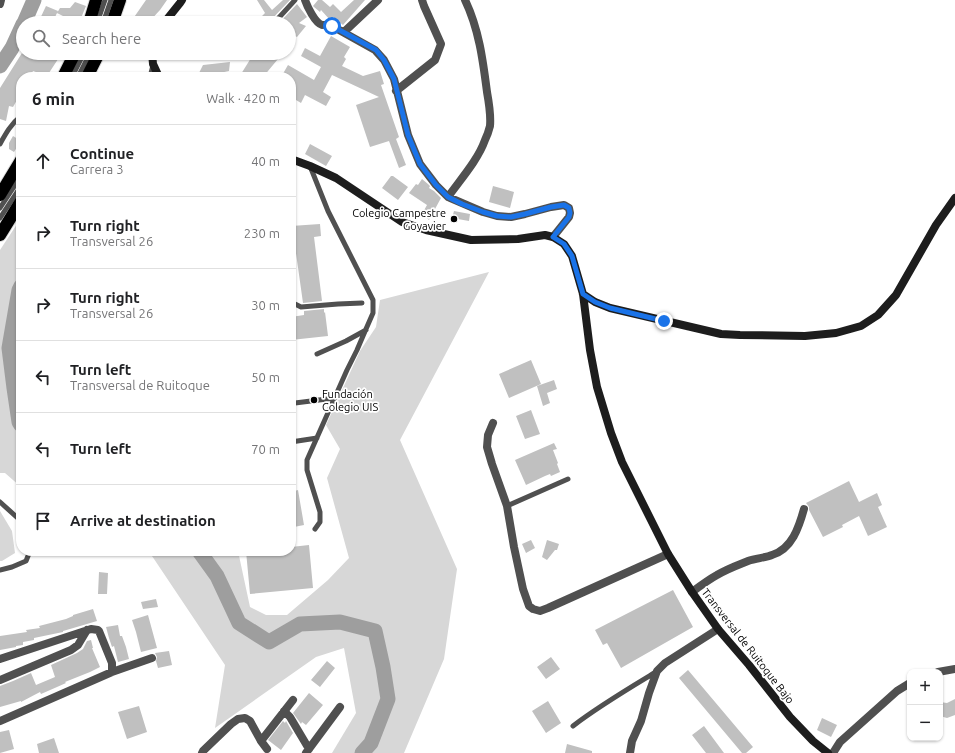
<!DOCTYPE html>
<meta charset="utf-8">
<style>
:root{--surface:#fff;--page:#f6f6f6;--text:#202124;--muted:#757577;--line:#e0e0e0}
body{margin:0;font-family:Ubuntu,sans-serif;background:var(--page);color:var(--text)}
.controls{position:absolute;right:12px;bottom:12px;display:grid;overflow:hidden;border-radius:8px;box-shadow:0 1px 3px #0004}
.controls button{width:36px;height:36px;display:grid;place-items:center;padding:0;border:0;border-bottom:1px solid var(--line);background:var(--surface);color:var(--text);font:20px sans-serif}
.stop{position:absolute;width:12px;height:12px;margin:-9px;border:3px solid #1a73e8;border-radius:50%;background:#fff}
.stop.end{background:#1a73e8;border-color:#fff;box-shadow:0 1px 4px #0008}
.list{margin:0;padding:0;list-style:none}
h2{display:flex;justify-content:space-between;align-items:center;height:52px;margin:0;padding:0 16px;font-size:17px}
h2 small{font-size:13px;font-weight:400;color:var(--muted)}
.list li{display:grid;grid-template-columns:26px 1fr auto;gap:12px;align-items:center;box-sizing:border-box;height:72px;padding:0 16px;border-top:1px solid var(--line)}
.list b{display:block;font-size:15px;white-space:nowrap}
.list p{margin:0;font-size:13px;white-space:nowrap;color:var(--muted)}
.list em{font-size:13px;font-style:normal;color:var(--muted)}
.icon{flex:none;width:22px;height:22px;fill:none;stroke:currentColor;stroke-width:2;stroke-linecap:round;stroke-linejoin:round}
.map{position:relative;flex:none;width:955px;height:753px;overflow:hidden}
.search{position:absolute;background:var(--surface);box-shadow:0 1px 3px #0004;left:16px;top:16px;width:280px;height:44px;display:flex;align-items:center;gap:10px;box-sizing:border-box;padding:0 14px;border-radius:22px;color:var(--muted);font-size:15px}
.panel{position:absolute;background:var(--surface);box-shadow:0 1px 3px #0004;left:16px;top:72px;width:280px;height:484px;border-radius:16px}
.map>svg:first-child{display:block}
</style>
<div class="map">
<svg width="955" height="753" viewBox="0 0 955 753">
<rect width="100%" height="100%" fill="#fff"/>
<!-- green -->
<path fill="#d7d7d7" d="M21 218V487L5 473H0V250Z
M489 272 400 440 457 569 444 659 404 753H332L356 713 344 648 316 657 215 728 225 665 150 553 137 551H238L250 607 266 615H287L328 580 349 558 327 478 340 449 326 425 360 351 376 327 380 300Z
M0 511 12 531 15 553 2 561H0Z"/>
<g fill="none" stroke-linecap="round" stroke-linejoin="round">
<!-- river -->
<path stroke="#9e9e9e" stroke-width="15" d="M24 23 34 0
M0 66 12 48 23 24
M21 286 19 290 9 348 14 388 19 422 21 425
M199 551 217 576 239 623 269 642 300 624 340 622 375 631 383 667 388 699 371 743 362 753"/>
</g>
<!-- building -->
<path fill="#c0c0c0" d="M146 0H167L160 10 148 23H130Z
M257 0H264L272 10 283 0H290L271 20 270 23H262L260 18 265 13Z
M318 0H322L330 7 333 4 341 12 354 0H365L343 25 333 17 330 20 321 10 320 12 314 7 313 6Z
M75 2 86 6 79 23H77L57 13 60 8H70Z
M297 4 307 17 299 23 306 26 297 37 289 33V23H279Z
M46 6 58 11 52 23H38Z
M331 36 350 47 344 57 346 59 342 66 363 76 380 71 384 84 381 85 399 137 396 139 406 165 399 168 389 141 370 147 356 105 379 97 332 75 323 92 331 97 326 106 305 95 301 103 291 97V77H281L288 65 314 80 321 67 301 56 305 48 320 56Z
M22 53H62L47 76 33 71 30 77H21V93L13 107 9 106 6 121 0 119V88Z
M252 53H261L267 58 269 53H283L263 77H245L241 74 251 58 249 57Z
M230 62 229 71 210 75 207 77H204L199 73 203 65Z
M13 136 21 141 14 152 9 149V143Z
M310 144 332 156 326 166 305 154Z
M391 176H393L408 187 398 200 382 188Z
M422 179 428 184 430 186 429 188 434 191 441 198 429 220 422 214 427 205 409 193 416 184 418 185Z
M493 186 514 192 510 208 489 202Z
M454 211 470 214 469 221 452 218Z
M320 224 321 236 314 237 322 301 303 303 294 239H291V226Z
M324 309V313L325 312 328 336 291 340V317L304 315V311Z
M531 360 541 384 509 398 499 374Z
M554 380 557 389 547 393 550 403 543 406 537 386Z
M531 410 540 434 525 439 516 416Z
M554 443 557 449 553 450 558 463 557 464 560 472 551 476 550 474 545 476 526 485 515 460Z
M849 481 859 502 877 493 882 505 878 507 887 527 868 536 859 516 842 525 843 527 823 537 809 510V507L806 503Z
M298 490 304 525 294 527 291 513V492Z
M531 540 535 548 526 553 522 544Z
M547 540 559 544 557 550H555L547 560 542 557Z
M309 545 313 588 250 594 246 551H291V547Z
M99 572 108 573 107 594H98Z
M673 590 693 627 621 668 607 643 603 645 595 630Z
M156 599 158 607 143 609 141 602Z
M93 609 97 621 70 629 63 631V632L34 638V640L23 642V645L16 646V647L0 650V636L27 632 26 630 40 628 39 626 66 619 73 616V615Z
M148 615 157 648 141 652 136 632 132 620Z
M118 625 120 636H122L126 647 129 659 118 662 114 646 112 647 109 638 106 627Z
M91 640 93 648H92L100 667 90 672 65 682 66 683 57 687 41 694 40 692 21 702V701L0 707V686L13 681 31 673 36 685 55 677 51 665 77 653 83 649 87 641Z
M169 651 172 665 158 668 156 661 157 657 155 653Z
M551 657 560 669 546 679 537 667Z
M327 661 335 668 320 687 311 680Z
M688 670 753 747 746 753H742L679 678Z
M309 693 323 705 306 725 302 722 301 724 293 713Z
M955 699V715L947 718 940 716V702L947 703Z
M548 701 561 723 546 733 532 711Z
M139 706 147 732 127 739 118 712Z
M822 718 837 725 831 737 817 730Z
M283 721 285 723 286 721 293 733 281 750 268 740Z
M704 726 724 753H706L692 735Z
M9 730 14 749 0 753V732Z
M54 738 59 753H39L37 744Z
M567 744 592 751V753H565Z"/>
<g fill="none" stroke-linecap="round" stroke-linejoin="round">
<!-- highway casing -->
<g stroke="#dbdbdb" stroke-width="14">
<path id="highway" d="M89 23 96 0
M112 23 120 0
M63 77 75 53
M87 77 99 53
M0 195 21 160
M0 235 21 201"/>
</g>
<!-- lane -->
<path stroke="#505050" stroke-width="5" d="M97 23 105 0
M103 23 111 0
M274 23 295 0
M246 55 248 53
M72 77 84 53
M78 77 90 53
M150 77 153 65
M0 144C6 133 11 124 21 116
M310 166 328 211 373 300V313L366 329 357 350 347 370 307 460V470L320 512V522L315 529
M0 208 21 176
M0 218 21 186
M291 286 293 303 301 307 338 304 362 303
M317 354 346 341 366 330
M295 403 335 398
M291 442 317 438
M0 502 21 521
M507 506 568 479
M0 570 12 567 26 561 30 551
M573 726C599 706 628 689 656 672"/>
<!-- street -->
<path stroke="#505050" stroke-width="8" d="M305 0C307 6 315 23 322 25 325 25 327 24 332 26L375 50 384 60 394 79 408 135 420 164 436 185 448 197 483 212 497 216 511 217 525 214 551 207 564 205 569 208 570 213 569 217 553 237
M0 4 1 0
M344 32 378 0
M396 91 435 60 441 44 424 6 422 0
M448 197C460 180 478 160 485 140 487 136 489 130 490 126 491 115 489 103 487 92 483 61 479 29 465 0
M493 423 488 435 487 447 492 464 507 506 514 547 523 589 529 606 533 609 540 611 548 608 668 554
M692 592C700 586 708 580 717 575 727 569 738 565 748 561 756 558 765 558 772 555 792 549 799 527 804 509
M0 659 91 629 98 630 99 631 112 663V672
M938 672 955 669
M0 680 71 650 78 645 87 630
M284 711 290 717 309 749
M0 721 112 672 152 658
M261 741 293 700
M202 753 203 751 231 724 238 719 245 718 250 721 261 741 267 749
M306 753 340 707
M630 753 632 741 641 721 649 693 657 671 665 663 718 629
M833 753 840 742 897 691 910 683"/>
<!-- secondary -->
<path stroke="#1d1d1d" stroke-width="8" d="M164 23 180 3 182 0
M152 53 153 64 159 77
M291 159 310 166 336 178 402 222 426 230 471 240 518 239 545 235 553 237 564 244 572 256 583 294 590 350 597 387 611 433 622 462 668 554 692 592 718 629 749 665 790 717 813 741 828 753
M583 294 595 302 610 308 721 334 740 335 805 336 836 333 861 326 878 315 896 295 936 225 955 198"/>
<!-- highway -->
<use href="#highway" stroke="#000" stroke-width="12"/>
</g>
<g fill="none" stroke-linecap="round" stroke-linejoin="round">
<!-- route -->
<path stroke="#1a73e8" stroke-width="5" d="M332 26 376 50 384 60 394 79 408 135 420 164 436 185 448 197 462 204 483 212 497 216 511 217 525 214 551 207 564 205 569 208 570 213 569 217 553 237 564 244 572 256 583 294 595 302 610 308 664 321"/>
</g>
<!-- markers -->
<g fill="#000" stroke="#fff" stroke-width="1.5">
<circle cx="454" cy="219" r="4"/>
<circle cx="314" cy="400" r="4"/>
</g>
<g text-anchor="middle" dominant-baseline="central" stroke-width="3.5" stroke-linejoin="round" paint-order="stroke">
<!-- poi labels -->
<g font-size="11" fill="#000" stroke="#fff" text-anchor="end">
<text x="446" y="213">Colegio Campestre<tspan x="446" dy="13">Goyavier</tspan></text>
<text x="322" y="394" text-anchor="start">Fundación<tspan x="322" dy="13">Colegio UIS</tspan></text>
</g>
<!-- street labels -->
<g font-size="11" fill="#000" stroke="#fff">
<text transform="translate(748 646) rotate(52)">Transversal de Ruitoque Bajo</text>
</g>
</g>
</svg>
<div class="controls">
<button>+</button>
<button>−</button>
</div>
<div class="stop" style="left:332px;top:26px"></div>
<div class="stop end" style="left:664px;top:321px"></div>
<div class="search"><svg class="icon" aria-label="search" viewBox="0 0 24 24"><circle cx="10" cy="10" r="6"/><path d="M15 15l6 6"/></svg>Search here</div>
<section class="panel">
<h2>6 min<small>Walk · 420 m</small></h2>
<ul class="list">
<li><svg class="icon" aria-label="ahead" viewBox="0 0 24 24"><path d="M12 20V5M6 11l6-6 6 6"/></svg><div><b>Continue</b><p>Carrera 3</p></div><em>40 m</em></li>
<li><svg class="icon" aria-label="right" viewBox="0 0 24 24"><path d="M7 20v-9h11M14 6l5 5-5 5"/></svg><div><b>Turn right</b><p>Transversal 26</p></div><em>230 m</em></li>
<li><svg class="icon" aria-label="right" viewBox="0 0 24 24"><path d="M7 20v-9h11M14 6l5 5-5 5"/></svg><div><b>Turn right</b><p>Transversal 26</p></div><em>30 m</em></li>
<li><svg class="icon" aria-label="left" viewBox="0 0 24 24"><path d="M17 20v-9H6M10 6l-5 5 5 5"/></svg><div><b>Turn left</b><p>Transversal de Ruitoque</p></div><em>50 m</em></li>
<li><svg class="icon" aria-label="left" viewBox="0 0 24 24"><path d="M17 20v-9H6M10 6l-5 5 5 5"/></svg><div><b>Turn left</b></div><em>70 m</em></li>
<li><svg class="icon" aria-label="arrive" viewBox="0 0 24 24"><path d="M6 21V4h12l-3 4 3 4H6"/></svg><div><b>Arrive at destination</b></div></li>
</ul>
</section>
</div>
